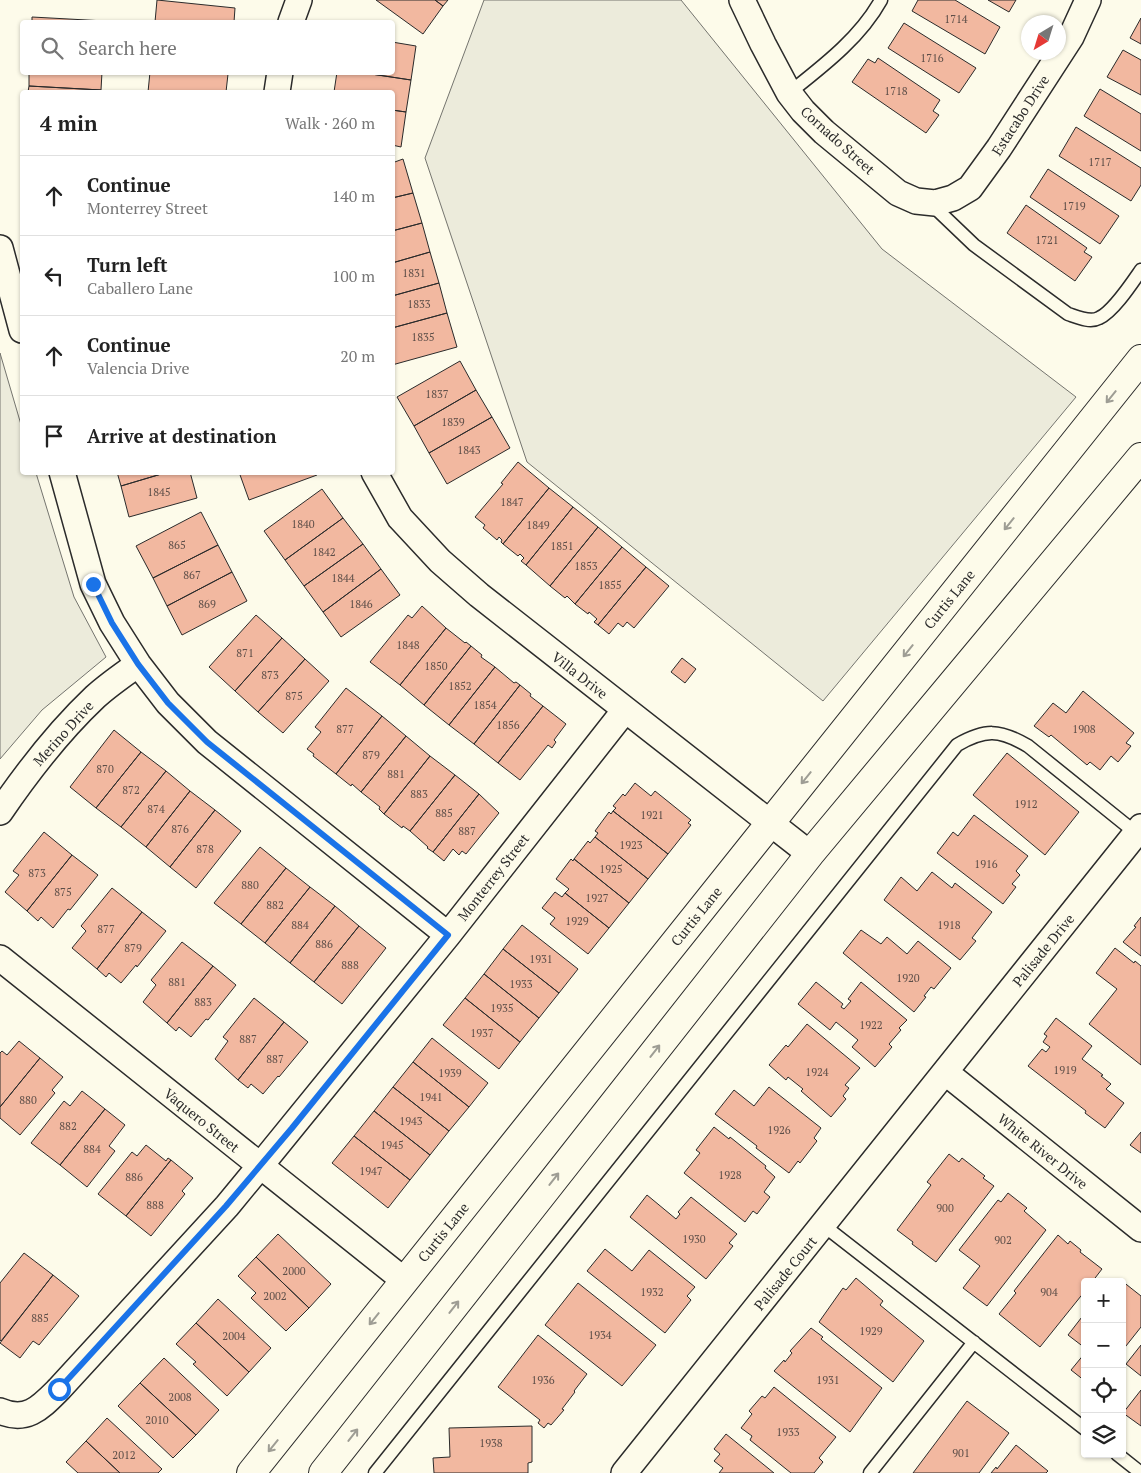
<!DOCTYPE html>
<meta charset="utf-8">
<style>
:root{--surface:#fff;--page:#f6f6f6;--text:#222;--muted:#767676;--line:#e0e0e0}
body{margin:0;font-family:"PT Serif",serif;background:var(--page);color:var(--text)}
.controls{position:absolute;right:15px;bottom:15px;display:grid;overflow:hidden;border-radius:5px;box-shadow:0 1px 4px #0004}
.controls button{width:45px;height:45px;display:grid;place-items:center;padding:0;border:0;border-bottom:1px solid var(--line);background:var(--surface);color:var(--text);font:25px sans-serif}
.compass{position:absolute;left:1021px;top:15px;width:45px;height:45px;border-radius:50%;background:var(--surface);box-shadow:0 1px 4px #0004;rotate:218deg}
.stop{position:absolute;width:15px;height:15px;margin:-11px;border:4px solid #1a73e8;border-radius:50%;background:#fff}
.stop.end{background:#1a73e8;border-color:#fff;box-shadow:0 1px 5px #0008}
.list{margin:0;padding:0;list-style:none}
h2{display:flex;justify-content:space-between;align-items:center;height:65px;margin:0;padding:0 20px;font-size:21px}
h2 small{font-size:16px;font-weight:400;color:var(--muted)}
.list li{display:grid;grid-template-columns:32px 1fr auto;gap:15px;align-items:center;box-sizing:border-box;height:80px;padding:0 20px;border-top:1px solid var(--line)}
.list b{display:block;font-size:19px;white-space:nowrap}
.list p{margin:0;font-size:16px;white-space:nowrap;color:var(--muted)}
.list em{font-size:16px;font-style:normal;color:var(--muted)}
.icon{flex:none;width:28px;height:28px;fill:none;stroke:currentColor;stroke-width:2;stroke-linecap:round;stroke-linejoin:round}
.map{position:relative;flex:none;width:1141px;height:1473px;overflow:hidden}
.search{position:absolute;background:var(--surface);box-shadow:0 1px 4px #0004;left:20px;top:20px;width:375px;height:55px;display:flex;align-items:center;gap:12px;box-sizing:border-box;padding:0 18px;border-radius:5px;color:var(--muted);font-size:19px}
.panel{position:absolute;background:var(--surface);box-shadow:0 1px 4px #0004;left:20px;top:90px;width:375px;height:385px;border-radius:5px}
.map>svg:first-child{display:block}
</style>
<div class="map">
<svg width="1141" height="1473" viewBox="0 0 1141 1473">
<rect width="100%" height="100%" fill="#fdfbea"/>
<!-- green -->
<path fill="#ecebdb" stroke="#74746e" d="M484 0H681L882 249 1076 397 823 701 527 462 425 158Z
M0 353 22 428V472L36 473 74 597 106 657 42 710 0 759Z"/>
<!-- building -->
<path fill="#f2b8a0" stroke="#2b2b2b" d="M157 0 235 8 234 22H155Z
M376 0H435L443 6 423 34Z
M435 0H448L443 6Z
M918 0H955L1000 27 985 54 912 11Z
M988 0H1016L1009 12Z
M32 17 105 21V22H32Z
M1141 18V44L1130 38Z
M904 23 976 68 959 93 888 48Z
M392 42 416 46 411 80 358 72H392Z
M1123 50 1141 60V95L1107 77Z
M878 58 940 100 933 111 939 115 926 133 852 82 868 59 875 63Z
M29 72H102L101 90 29 86Z
M150 72H210L228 74 226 92H148Z
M337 72H358L411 80 406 112 392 110V92H334Z
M29 86 101 90V92H28Z
M1100 89 1141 114V151L1084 116Z
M392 110 406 112 401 147 392 145Z
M1076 127 1141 168V185L1131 201 1059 156Z
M403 159 413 193 392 198V163Z
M1048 169 1119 216 1100 244 1030 197Z
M413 193 422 223 392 231V198Z
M1026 205 1087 248 1084 252 1092 257 1075 281 1007 233Z
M422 223 430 252 392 263V231Z
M430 252 439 283 392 296V263Z
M439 283 447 313 392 328V296Z
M447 313 457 347 392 365V328Z
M460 361 476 390 414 426 397 397Z
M476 390 492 417 429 453 414 426Z
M492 417 510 448 447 484 429 453Z
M518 462 549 488 503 544 501 542 502 540 499 537 497 540 483 528 485 525 475 517 503 484 501 483Z
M117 472H168L121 486Z
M168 472H190L197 498 129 517 121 486Z
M239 472H316L317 475 249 500Z
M549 488 573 507 526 565 521 561 524 558 520 554 518 556 503 544Z
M322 489 343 518 285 560 264 531Z
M573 507 598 527 550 586 526 565Z
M201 512 218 545 153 578 136 546Z
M343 518 363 544 304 586 285 560Z
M598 527 622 547 575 604 567 596 565 598 550 586Z
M363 544 381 569 323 612 304 586Z
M218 545 232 572 167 606 153 578Z
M622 547 646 567 598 625 594 622 597 619 589 612 588 614 575 604Z
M646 567 669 586 634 628 627 622 623 627 618 623 609 634 598 625Z
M381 569 400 595 341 637 323 612Z
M232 572 247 601 182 635 167 606Z
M422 606 446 628 400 685 370 662 408 615 412 618Z
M256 615 282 638 235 691 209 667Z
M446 628 465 643 466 642 471 646 424 705 400 685Z
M282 638 305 659 258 712 235 691Z
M471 646 482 655 481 657 495 667 449 725 424 705Z
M682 658 696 669 685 683 671 672Z
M305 659 329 681 283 733 258 712Z
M495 667 514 683 516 682 520 685 474 744 449 725Z
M520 685 531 694 530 696 543 706 498 763 474 744Z
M346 688 382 716 336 774 313 756 314 754 307 749 321 732 315 727Z
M1083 691 1134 733 1126 743 1131 746 1118 762 1111 756 1100 770 1090 762 1087 765 1051 735 1049 737 1034 726 1053 703 1066 713Z
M543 706 566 724 554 740 556 742 552 748 548 745 520 780 498 763Z
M382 716 406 736 361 792 352 784 351 786 336 774Z
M114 730 141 752 96 808 70 787Z
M406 736 430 756 384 814 379 809 380 807 361 792Z
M141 752 166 771 121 827 96 808Z
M1007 753 1079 812 1045 855 973 795Z
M430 756 455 775 410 831 403 826 402 828 384 814Z
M166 771 190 791 146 847 121 827Z
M455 775 479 794 433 852 427 848 428 847 410 831Z
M635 783 651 796 655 791 691 820 688 823 691 825 668 854 613 811 616 808 613 806 623 794 625 796Z
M190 791 215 810 170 867 146 847Z
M479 794 499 813 466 854 462 851 459 855 453 849 444 861 433 852Z
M215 810 241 831 196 888 170 867Z
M613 811 668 854 648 879 595 837 598 833 595 831 609 812 611 814Z
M974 815 1028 856 1016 871 1020 875 1012 884 1016 887 1003 904 937 853 953 832 958 836Z
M44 832 72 855 27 911 5 892 19 875 13 871Z
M595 837 648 879 629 903 574 859 588 841 590 843Z
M260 847 286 868 241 924 214 903Z
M72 855 98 875 70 910 68 909 53 928 41 917 38 921 27 911Z
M571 859 573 861 574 859 629 903 609 928 565 893 569 889 556 879Z
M286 868 310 887 265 943 241 924Z
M932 872 952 888 955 883 992 912 972 938 976 941 960 960 884 900 901 877 917 891Z
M310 887 335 906 290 963 265 943Z
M112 888 142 912 97 969 72 948 86 931 81 926Z
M555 892 562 897 565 893 609 928 588 954 550 924 555 918 542 908Z
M335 906 359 926 314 982 290 963Z
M142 912 166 931 137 967 136 965 121 983 109 973 106 977 97 969Z
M1141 917V956L1123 942 1136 927 1134 926Z
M522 925 578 969 559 993 503 949Z
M359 926 386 948 342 1004 314 982Z
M861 930 881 944 887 937 907 954 918 941 951 968 934 989 931 987 924 996 926 997 914 1012 843 953Z
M182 942 213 966 167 1023 143 1002 156 985 151 980Z
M1115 948 1134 963 1135 961 1141 966V1065L1089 1024 1117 989 1096 973Z
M503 949 559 993 539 1018 484 974Z
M213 966 236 985 208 1020 206 1019 191 1037 179 1027 176 1031 167 1023Z
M484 974 539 1018 520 1042 465 998Z
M816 982 843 1004 841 1007 844 1009 851 1001 848 999 861 982 907 1020 899 1028 901 1030 889 1044 892 1047 875 1067 852 1047 858 1040 836 1022 830 1030 798 1004Z
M254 998 284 1022 238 1080 215 1059 228 1041 223 1037Z
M465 998 520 1042 499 1069 443 1025Z
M1056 1018 1092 1046 1082 1059 1103 1075 1101 1076 1111 1084 1106 1089 1124 1103 1105 1128 1085 1113 1086 1111 1028 1066 1042 1049 1046 1052 1050 1047 1043 1042 1047 1036 1044 1034Z
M284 1022 308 1042 279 1077 278 1076 263 1094 251 1084 248 1088 238 1080Z
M807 1024 860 1068 845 1085 849 1088 843 1096 846 1099 831 1117 801 1091 803 1089 788 1077 786 1080 769 1065 786 1045 788 1047Z
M432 1038 488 1083 469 1107 413 1062Z
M19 1041 40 1058 0 1107V1053L2 1051 7 1055Z
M40 1058 63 1077 52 1090 55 1093 20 1135 0 1118V1107Z
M413 1062 469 1107 449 1131 393 1087Z
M393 1087 449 1131 430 1155 374 1111Z
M769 1087 821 1128 814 1138 817 1141 800 1163 798 1161 789 1173 756 1148 757 1146 715 1114 734 1090 754 1106Z
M82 1091 105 1109 60 1165 31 1143 64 1101 70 1106Z
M105 1109 125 1125 109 1146 115 1151 87 1187 60 1165Z
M374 1111 430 1155 410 1180 354 1136Z
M714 1127 729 1139 730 1137 766 1166 765 1168 775 1177 764 1192 770 1197 757 1214 753 1211 745 1222 684 1173 700 1153 696 1150Z
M1141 1132V1153L1130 1145Z
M354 1136 410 1180 388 1208 332 1163Z
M146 1145 166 1161 168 1158 171 1160 126 1216 98 1194 132 1152 137 1156Z
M949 1154 959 1162 962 1158 985 1176 983 1178 994 1186 936 1262 912 1244 913 1242 897 1230 931 1185 927 1182Z
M171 1160 193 1178 182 1191 185 1194 151 1236 126 1216Z
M1008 1193 1027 1208 1024 1211 1046 1230 987 1306 963 1288 980 1266 959 1250 998 1200 1001 1202Z
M647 1195 676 1219 680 1214 678 1212 691 1197 737 1234 729 1243 733 1246 706 1279 630 1217Z
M278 1234 331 1284 309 1308 256 1257Z
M1058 1235 1068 1244 1070 1241 1081 1250 1080 1252 1102 1269 1092 1282H1085V1291L1040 1347 999 1314 1016 1293 1014 1291Z
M605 1249 632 1271 649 1250 695 1287 687 1296 691 1300 665 1333 587 1271Z
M24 1253 53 1275 1 1341 0 1340V1283Z
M256 1257 309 1308 286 1331 251 1298 256 1293 238 1276Z
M53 1275 79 1296 39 1345 33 1341 20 1358 0 1343Z
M856 1278 883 1301 880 1305 924 1341 893 1382 819 1322 843 1288 846 1290Z
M1122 1281 1141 1296V1327L1122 1351Z
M578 1283 656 1345 622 1386 545 1325Z
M218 1299 271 1348 249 1372 196 1323Z
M1085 1313V1348L1068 1335Z
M196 1323 249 1372 227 1396 193 1364 196 1362 176 1344Z
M811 1328 823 1337 821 1339 882 1388 850 1432 774 1371 784 1360 785 1362 792 1353 790 1351Z
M538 1335 587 1374 574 1391 575 1392 562 1409 564 1410 551 1425 548 1423 544 1428 538 1423 540 1420 498 1387Z
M1141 1345V1376L1126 1364Z
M1085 1353V1381L1071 1370Z
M164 1358 219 1410 196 1435 140 1383Z
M140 1383 196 1435 173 1458 118 1406Z
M774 1387 836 1437 819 1458 823 1462 814 1473H791L750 1440 752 1436 741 1428 752 1414 749 1411 762 1396 765 1398Z
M1141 1390V1426L1123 1413Z
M967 1401 1009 1433 979 1473H913Z
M107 1418 162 1469 158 1473H120L86 1441Z
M532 1426V1462L528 1463V1473H434L433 1458 450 1457 449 1428Z
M726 1434 774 1473H719L723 1468 714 1461 720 1454 714 1449Z
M86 1441 120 1473H78L66 1462Z
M1016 1445 1048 1471 1046 1473H991L996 1467 997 1469Z"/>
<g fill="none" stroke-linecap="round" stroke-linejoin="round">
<!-- lane casing -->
<g stroke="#2b2b2b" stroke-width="15">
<path id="lane" d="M789 93C823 66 860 38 881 0
M929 202 974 245 1068 314C1077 317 1090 323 1099 318 1113 312 1132 283 1141 270
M823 1225 1085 1429
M1117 1454 1141 1473
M375 1473 957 745C985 729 999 729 1028 746L1136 833
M870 1473 974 1342"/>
</g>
<!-- street casing -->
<g stroke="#2b2b2b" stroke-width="28">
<path id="street" d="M742 0 763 44 789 93 803 111 824 132 898 193 916 201 935 203 953 198 970 188 999 148 1071 37 1088 0
M291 22 299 0
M277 92 280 72
M0 248 22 330
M62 472 93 584 112 623 138 664 168 703 207 742 448 935
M374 472 400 518 440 561 479 595 810 854
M0 812C28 771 59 731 95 697 108 685 123 675 138 664
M0 958 405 1281
M945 1072 1141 1229
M0 1411C27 1423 41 1407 59 1389L227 1206 260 1166 448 935 625 710
M624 1473 1141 827"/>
</g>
<!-- secondary casing -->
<g stroke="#2b2b2b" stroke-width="30">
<path id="secondary" d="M251 1473 1141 359
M323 1473 810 854 1141 457"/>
</g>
<!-- lane -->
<use href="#lane" stroke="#fdfbea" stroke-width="12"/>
<!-- street -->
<use href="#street" stroke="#fdfbea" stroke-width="25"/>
<!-- secondary -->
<use href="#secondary" stroke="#fdfbea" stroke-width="28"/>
</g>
<!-- one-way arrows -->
<defs><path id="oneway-shaft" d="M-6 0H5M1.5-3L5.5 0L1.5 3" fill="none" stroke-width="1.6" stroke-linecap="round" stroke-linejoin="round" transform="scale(1.25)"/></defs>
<g stroke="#9e9d94">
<use href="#oneway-shaft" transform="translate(1111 397) rotate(129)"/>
<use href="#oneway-shaft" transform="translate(1009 524) rotate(129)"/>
<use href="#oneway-shaft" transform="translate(908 651) rotate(129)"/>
<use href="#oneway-shaft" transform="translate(806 778) rotate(129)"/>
<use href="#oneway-shaft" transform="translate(655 1051) rotate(-52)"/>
<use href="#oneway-shaft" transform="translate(554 1179) rotate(-52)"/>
<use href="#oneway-shaft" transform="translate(454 1307) rotate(-52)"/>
<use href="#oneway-shaft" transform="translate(374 1319) rotate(129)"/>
<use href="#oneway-shaft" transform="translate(353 1435) rotate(-52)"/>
<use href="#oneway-shaft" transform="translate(273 1446) rotate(129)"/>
</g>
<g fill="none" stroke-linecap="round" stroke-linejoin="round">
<!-- route -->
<path stroke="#1a73e8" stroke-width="6" d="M59 1389 226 1206 292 1128 448 935 207 742 168 703 138 664 112 623 93 584"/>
</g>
<g text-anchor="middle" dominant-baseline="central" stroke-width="4" stroke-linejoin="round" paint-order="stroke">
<!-- number labels -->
<g font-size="11" fill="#5d4e48">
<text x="956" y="19">1714</text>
<text x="932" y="58">1716</text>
<text x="896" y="91">1718</text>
<text x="1100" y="162">1717</text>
<text x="1074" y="206">1719</text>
<text x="1047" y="240">1721</text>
<text x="414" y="273">1831</text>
<text x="419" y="304">1833</text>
<text x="423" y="337">1835</text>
<text x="437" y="394">1837</text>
<text x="453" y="422">1839</text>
<text x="469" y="450">1843</text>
<text x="159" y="492">1845</text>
<text x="512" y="502">1847</text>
<text x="303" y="524">1840</text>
<text x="538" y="525">1849</text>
<text x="177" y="545">865</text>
<text x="562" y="546">1851</text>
<text x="324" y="552">1842</text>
<text x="586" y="566">1853</text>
<text x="192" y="575">867</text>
<text x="343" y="578">1844</text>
<text x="610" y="585">1855</text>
<text x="207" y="604">869</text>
<text x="361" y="604">1846</text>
<text x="408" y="645">1848</text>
<text x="245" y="653">871</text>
<text x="436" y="666">1850</text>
<text x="270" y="675">873</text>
<text x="460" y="686">1852</text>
<text x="294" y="696">875</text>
<text x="485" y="705">1854</text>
<text x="508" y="725">1856</text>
<text x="345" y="729">877</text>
<text x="1084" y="729">1908</text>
<text x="371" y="755">879</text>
<text x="105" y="769">870</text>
<text x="396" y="774">881</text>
<text x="131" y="790">872</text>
<text x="419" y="794">883</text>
<text x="1026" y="804">1912</text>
<text x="156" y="809">874</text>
<text x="444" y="813">885</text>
<text x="652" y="815">1921</text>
<text x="180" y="829">876</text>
<text x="467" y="831">887</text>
<text x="631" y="845">1923</text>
<text x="205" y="849">878</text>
<text x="986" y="864">1916</text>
<text x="611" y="869">1925</text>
<text x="37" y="873">873</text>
<text x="250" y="885">880</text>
<text x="63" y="892">875</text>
<text x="597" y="898">1927</text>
<text x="275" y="905">882</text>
<text x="577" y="921">1929</text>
<text x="300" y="925">884</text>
<text x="949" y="925">1918</text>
<text x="106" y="929">877</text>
<text x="324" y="944">886</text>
<text x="133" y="948">879</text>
<text x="541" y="959">1931</text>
<text x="350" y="965">888</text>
<text x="908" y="978">1920</text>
<text x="177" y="982">881</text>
<text x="521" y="984">1933</text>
<text x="203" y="1002">883</text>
<text x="502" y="1008">1935</text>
<text x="871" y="1025">1922</text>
<text x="482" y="1033">1937</text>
<text x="248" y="1039">887</text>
<text x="275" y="1059">887</text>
<text x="1065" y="1070">1919</text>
<text x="817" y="1072">1924</text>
<text x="450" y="1073">1939</text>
<text x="431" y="1097">1941</text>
<text x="28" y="1100">880</text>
<text x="411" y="1121">1943</text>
<text x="68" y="1126">882</text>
<text x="779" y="1130">1926</text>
<text x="392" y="1145">1945</text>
<text x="92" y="1149">884</text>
<text x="371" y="1171">1947</text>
<text x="730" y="1175">1928</text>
<text x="134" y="1177">886</text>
<text x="155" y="1205">888</text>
<text x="945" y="1208">900</text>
<text x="694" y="1239">1930</text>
<text x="1003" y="1240">902</text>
<text x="294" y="1271">2000</text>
<text x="652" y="1292">1932</text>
<text x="1049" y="1292">904</text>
<text x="275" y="1296">2002</text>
<text x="40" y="1318">885</text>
<text x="871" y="1331">1929</text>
<text x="600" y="1335">1934</text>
<text x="234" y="1336">2004</text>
<text x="543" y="1380">1936</text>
<text x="828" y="1380">1931</text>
<text x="180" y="1397">2008</text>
<text x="157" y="1420">2010</text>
<text x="788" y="1432">1933</text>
<text x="491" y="1443">1938</text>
<text x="961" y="1453">901</text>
<text x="124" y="1455">2012</text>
</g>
<!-- street labels -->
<g font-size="14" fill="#2b2b2b" stroke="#fdfbea">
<text transform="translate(1020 115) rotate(-57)">Estacabo Drive</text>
<text transform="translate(838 140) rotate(42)">Cornado Street</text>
<text transform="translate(949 599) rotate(-51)">Curtis Lane</text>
<text transform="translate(580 675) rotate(38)">Villa Drive</text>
<text transform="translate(63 733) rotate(-48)">Merino Drive</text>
<text transform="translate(493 877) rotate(-52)">Monterrey Street</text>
<text transform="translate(696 916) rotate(-51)">Curtis Lane</text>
<text transform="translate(1043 950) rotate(-51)">Palisade Drive</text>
<text transform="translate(202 1120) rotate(39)">Vaquero Street</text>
<text transform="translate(1043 1151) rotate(39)">White River Drive</text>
<text transform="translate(443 1232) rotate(-51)">Curtis Lane</text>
<text transform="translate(785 1273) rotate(-51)">Palisade Court</text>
</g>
</g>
</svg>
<div class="controls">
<button>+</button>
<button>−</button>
<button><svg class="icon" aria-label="locate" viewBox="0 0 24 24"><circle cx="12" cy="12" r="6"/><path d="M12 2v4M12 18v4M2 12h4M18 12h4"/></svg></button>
<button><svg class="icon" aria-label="layers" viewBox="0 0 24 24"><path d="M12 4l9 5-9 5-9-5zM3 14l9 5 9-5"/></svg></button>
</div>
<svg class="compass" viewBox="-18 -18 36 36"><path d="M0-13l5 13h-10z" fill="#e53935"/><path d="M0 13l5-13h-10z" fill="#767676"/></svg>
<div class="stop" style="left:59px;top:1389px"></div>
<div class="stop end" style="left:93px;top:584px"></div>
<div class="search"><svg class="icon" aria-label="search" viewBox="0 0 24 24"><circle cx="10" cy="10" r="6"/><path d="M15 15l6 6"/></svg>Search here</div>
<section class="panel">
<h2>4 min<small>Walk · 260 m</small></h2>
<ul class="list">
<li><svg class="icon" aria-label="ahead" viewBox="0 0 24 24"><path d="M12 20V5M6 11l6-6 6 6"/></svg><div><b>Continue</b><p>Monterrey Street</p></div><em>140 m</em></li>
<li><svg class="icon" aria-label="left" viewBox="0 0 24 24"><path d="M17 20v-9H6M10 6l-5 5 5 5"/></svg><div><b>Turn left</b><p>Caballero Lane</p></div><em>100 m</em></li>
<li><svg class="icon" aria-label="ahead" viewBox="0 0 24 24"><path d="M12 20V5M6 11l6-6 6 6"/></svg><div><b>Continue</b><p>Valencia Drive</p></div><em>20 m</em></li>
<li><svg class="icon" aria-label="arrive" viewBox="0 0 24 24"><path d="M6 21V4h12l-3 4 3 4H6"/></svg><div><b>Arrive at destination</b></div></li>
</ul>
</section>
</div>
